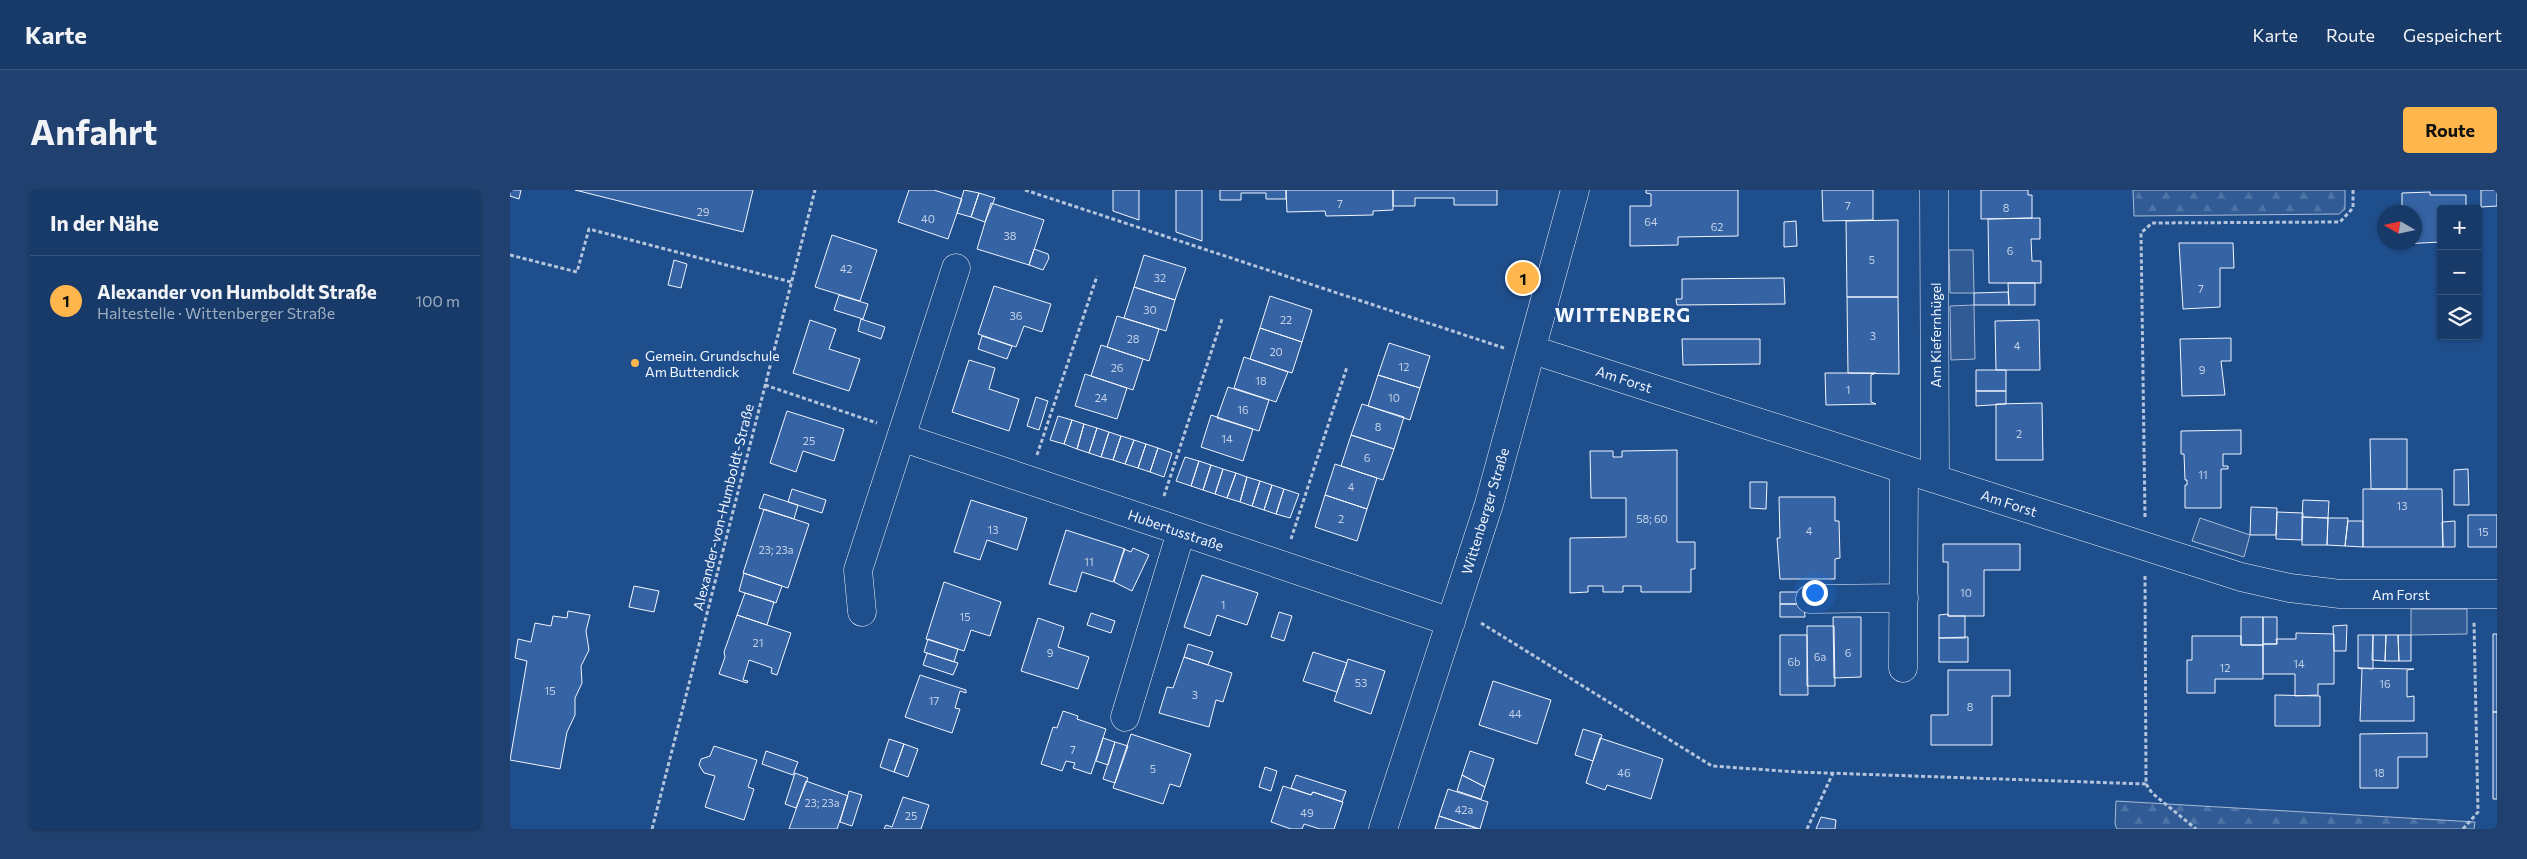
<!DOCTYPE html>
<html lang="de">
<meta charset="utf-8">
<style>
:root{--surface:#173a69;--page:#20416f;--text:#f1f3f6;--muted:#9eadc0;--line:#36547d;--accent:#ffb74d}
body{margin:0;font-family:Commissioner,sans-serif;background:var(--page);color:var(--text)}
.controls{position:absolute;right:15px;top:15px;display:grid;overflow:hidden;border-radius:5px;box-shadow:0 1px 4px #0004}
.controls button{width:45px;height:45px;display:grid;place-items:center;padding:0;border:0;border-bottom:1px solid var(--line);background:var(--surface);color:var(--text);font:25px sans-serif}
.compass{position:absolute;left:1867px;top:15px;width:45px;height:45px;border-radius:50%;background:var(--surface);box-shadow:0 1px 4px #0004;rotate:279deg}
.you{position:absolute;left:1304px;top:402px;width:18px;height:18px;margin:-12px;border:4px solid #fff;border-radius:50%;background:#1a73e8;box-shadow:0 0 0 8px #1a73e833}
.badge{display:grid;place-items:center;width:32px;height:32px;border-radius:50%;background:var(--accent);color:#111;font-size:16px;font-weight:700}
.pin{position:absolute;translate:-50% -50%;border:2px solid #fff;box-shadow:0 1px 5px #0006}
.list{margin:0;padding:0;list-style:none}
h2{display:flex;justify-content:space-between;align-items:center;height:65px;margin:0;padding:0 20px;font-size:21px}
h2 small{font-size:16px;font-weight:400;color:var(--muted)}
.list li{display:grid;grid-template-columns:32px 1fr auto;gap:15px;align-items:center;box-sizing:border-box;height:90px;padding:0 20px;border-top:1px solid var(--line)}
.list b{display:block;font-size:19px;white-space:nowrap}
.list p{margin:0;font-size:16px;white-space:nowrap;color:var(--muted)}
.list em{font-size:16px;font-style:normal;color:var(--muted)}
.icon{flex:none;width:28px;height:28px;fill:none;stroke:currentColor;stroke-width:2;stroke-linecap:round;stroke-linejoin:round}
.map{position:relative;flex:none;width:1987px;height:639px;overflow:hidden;border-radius:5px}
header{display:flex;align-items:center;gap:30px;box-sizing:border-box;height:70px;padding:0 25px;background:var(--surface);border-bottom:1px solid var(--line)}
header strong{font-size:24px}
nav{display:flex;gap:28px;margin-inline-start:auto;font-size:18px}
.intro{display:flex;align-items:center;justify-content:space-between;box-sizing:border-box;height:120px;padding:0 30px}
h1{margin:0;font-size:35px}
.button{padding:12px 22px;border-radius:5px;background:var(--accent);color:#111;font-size:18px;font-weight:700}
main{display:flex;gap:30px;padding:0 30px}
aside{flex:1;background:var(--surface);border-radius:5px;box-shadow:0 1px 4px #0004}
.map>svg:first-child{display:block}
</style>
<header>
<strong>Karte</strong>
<nav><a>Karte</a><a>Route</a><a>Gespeichert</a></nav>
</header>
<div class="intro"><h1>Anfahrt</h1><a class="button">Route</a></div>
<main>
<aside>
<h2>In der Nähe<small></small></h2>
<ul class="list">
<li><span class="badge">1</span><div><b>Alexander von Humboldt Straße</b><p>Haltestelle · Wittenberger Straße</p></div><em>100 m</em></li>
</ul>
</aside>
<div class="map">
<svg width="1987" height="639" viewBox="0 0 1987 639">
<defs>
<pattern id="forest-firs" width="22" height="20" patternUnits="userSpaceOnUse" patternTransform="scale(1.25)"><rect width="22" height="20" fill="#305b95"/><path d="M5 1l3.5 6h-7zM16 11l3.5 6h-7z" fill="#4e73a5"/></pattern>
</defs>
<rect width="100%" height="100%" fill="#1f4e8c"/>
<!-- forest -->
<path fill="url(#forest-firs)" stroke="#a8bbd7" d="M1623 0H1835V19L1829 24 1624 26Z
M1606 611 1965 632 1964 639H1607L1605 634Z"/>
<!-- pitch -->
<path fill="#305b95" stroke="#a8bbd7" d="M1439 60H1463L1464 103H1440Z
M1464 115 1465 169 1441 170 1440 116Z
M1690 328 1740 345 1734 367 1682 351Z
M1901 419H1957V444L1901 445Z"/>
<!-- building -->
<path fill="#3563a3" stroke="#f2f6ff" d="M0 0H11L9 9 0 6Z
M65 0H243L233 42Z
M399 0H424L452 9 438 49 388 32Z
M454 0 469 3 461 27 447 23Z
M603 0H629V30L603 21Z
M666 0H692V51L666 42Z
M710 0H776V9H756V3H731V10H710Z
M776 0H883V20L863 21V25L816 26 815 21 777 22Z
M883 0H987V15H944V8H905V16H883Z
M1136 0H1228V46L1168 47V55L1120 56V16H1141V4L1136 3Z
M1312 0H1363V30L1313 31Z
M1471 0H1518V5H1522V28L1471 29Z
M1971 0H1987V16L1971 17Z
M1920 2V5H1956V19H1931V52L1892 54 1904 52V22H1892V3Z
M469 3 485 8 475 32 461 27Z
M481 13 534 30 519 75 467 59Z
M1530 28V49H1521L1522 71H1531V93H1479L1478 29Z
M1388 30V107H1337L1336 31Z
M1286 31 1287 56 1274 57V32Z
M322 45 367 60 350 111 305 97Z
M1669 53H1723L1724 78H1710V117L1673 119Z
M524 59 538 64 539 68 533 80 519 75Z
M634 65 676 78 665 110 624 97Z
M164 70 177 74 171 98 158 95Z
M1274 88 1275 114 1167 115 1166 109H1172V89Z
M1498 93H1525V115H1499Z
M484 96 541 114 532 142 514 136 506 157 468 144Z
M624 97 665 110 656 141 614 128Z
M1498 102 1499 115H1464V103Z
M329 105 358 114 353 129 324 120Z
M760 106 802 120 792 152 750 138Z
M1337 107H1388L1389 184 1338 183Z
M607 126 649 139 639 171 597 157Z
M351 129 375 137 371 149 348 141Z
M300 130 326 139 319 159 350 169 339 201 283 183Z
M1529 130 1530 180H1486L1485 131Z
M750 138 792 152 782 183 740 169Z
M472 146 502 156 497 169 468 159Z
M1721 148V171H1711L1715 205 1672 206 1670 149Z
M1172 149H1250V174L1173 175Z
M879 153 920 166 910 198 868 185Z
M591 155 633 169 623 200 581 186Z
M734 167 778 182 766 212 724 198Z
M459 170 485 178 479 199 509 209 499 241 442 222Z
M1466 180H1496V201H1466Z
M1315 183H1366L1361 185V212L1366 214 1316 215Z
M575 184 617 198 607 229 565 216Z
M868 185 910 198 900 230 858 216Z
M718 197 759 210 749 241 707 228Z
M1466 201H1496V214L1466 216Z
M526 207 538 211 529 240 517 236Z
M1532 213 1533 270H1486V214Z
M852 214 894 227 884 259 841 245Z
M277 221 334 239 324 271 293 261 286 282 260 273Z
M701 225 743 239 733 271 691 257Z
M548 226 562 230 554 254 540 250Z
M562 230 574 234 567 259 554 254Z
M574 234 587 238 579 263 567 259Z
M587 238 599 242 591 267 579 263Z
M1731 240V264H1713V276H1718V279H1711V318H1675V295H1677V290H1675L1674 264H1671V241Z
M599 242 611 246 603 270 591 267Z
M841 245 884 259 873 290 831 276Z
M611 246 624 250 615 274 603 270Z
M1860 249H1897V299H1861Z
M624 250 636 254 628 278 615 274Z
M636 254 648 258 640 282 628 278Z
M648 258 662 263 654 287 640 282Z
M1167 260V352H1185V379H1181V402H1131V396H1113V402H1093V396H1078V402L1060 403V348L1116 347V308H1081L1080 261H1103V267H1112V261Z
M675 267 689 271 681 296 666 291Z
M689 271 701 275 693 300 681 296Z
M825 274 867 288 857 319 815 305Z
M701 275 713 279 705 304 693 300Z
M713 279 726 283 717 308 705 304Z
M1958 279 1959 315H1944V280Z
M726 283 737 287 730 312 717 308Z
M737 287 750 291 742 316 730 312Z
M750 291 762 295 754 320 742 316Z
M1240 292H1257L1256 319 1240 318Z
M762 295 774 299 766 324 754 320Z
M282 299 316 310 312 323 278 312Z
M774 299 789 304 780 328 766 324Z
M1853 299H1932L1933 357H1853Z
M254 304 288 315 284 329 249 318Z
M815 305 857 319 847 351 805 337Z
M1269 307H1325V331H1329L1330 368 1325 369V389H1270L1267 348H1270Z
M461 310 517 328 507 360 477 350 470 370 444 362Z
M1793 310 1819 311 1818 328 1792 327Z
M1741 317 1767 318 1766 345H1740Z
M254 319 299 334 278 398 233 383Z
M1767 322 1793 323 1792 350 1766 349Z
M1958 325H1987V357H1958Z
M1792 327 1818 328 1817 355H1792Z
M1818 328H1838L1835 356 1817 355Z
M1838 331H1853V357L1835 356Z
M1945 331V357H1933L1932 332Z
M556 340 615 359 603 392 572 382 566 402 539 394Z
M1433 354H1510V380H1474V426H1438V372H1433Z
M623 358 639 365 622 401 604 392 614 359 621 362Z
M234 383 272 396 266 413 229 401Z
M692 385 748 403 737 435 707 425 700 446 674 437Z
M434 392 491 412 480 446 461 440 454 461 416 449Z
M124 396 149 401 144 422 119 417Z
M1270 402H1294V414H1270Z
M235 403 264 412 257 435 227 425Z
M1270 414H1294L1295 427H1270Z
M58 421 80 425 76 441 79 460 71 476 72 493 65 508V525L57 542 50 579 0 570 17 471 5 468 8 449 21 452 25 433 41 436 43 426 57 428Z
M769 422 782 426 774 451 761 447Z
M581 423 605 431 601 443 577 435Z
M1438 424V426H1455V448H1429V425Z
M227 425 281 443 267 485 261 483 262 478 239 470 233 490 238 491 237 493 209 484 215 467 214 462Z
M1323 427H1351V487L1324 488Z
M1731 427H1753V455H1731Z
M1753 427H1767V454H1753Z
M528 428 554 437 548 457 579 467 568 499 511 481Z
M1837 435 1836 461H1824L1823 436Z
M1297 436H1324L1325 496H1297Z
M1786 443 1824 444V494H1808V505L1785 506V484H1753V454H1767L1766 449H1786Z
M1983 444H1987V522H1983Z
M1270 445H1297L1298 505H1270Z
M1848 445H1863V479L1848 478Z
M1863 445H1876L1875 471 1862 470Z
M1876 445H1888L1889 471H1875Z
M1888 445H1901V471H1889Z
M1682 446H1731V455H1753V489H1705V503H1677V470H1682Z
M1458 447V472H1429V448Z
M418 449 448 459 444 472 414 462Z
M678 454 703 462 698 475 674 467Z
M803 462 837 473 827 502 793 491Z
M417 463 448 473 443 485 413 475Z
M674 467 722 483 713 512 706 510 699 537 649 523 657 497 663 498Z
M838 469 875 481 861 524 824 511Z
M1848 478 1904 479 1897 480V507L1904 506V531H1850L1852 479Z
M1438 480H1500V506H1482V555H1421V525H1438Z
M410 485 456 500V503L450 501 445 518 450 519 442 543 395 527Z
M983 491 1041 510 1027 554 969 535Z
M1765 505 1810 506V536H1765Z
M553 521 568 526 567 529 596 539 581 584 563 578 565 573 556 571 552 581 531 574 543 537 547 538Z
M1983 522H1987V609H1983Z
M1073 539 1092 545 1083 571 1065 565Z
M1917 543V567H1888V598H1850V544Z
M621 544 681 564 670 597 660 594 653 614 603 598Z
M593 548 605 552 598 575 586 571Z
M1090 548 1153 569 1141 609 1097 595 1095 600 1076 593Z
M379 549 394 554 384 582 370 577Z
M605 552 618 556 605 593 593 589Z
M394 554 408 559 398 587 384 582Z
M204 556 247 570 238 597 244 599 234 630 195 617 205 586 194 583 189 575 191 569 200 566Z
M256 561 288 572 283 585 252 574Z
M960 561 984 569 975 597 952 585Z
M755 577 767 581 761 601 749 597Z
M285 583 298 588 286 618 275 614Z
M786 585 836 601 832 612 803 602 801 605 781 598Z
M952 585 975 597 971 609 947 601Z
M296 591 338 606 327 639H279Z
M773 596 801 605 803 602 833 612 824 639H810L794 634 792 639H781L761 632Z
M938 599 978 612 970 639 929 626Z
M339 601 352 605 342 636 330 632Z
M393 607 419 615 411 639H374L376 635 382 637Z
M929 626 968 639H925Z
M1311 627 1326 630 1325 639H1306Z"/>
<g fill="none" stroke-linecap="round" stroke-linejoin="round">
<!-- minor casing -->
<g stroke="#f2f6ff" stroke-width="29">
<path id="minor" d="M1424 0 1425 289
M446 78 391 247 941 432
M1023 160 1731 387 1780 398 1830 404H1987
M1300 409 1394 408
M352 422 348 380 391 247
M1393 478 1394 279
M615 527 671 342
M873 639 979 314 1065 0"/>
</g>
<!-- path -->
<path stroke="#b3c4dc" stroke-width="3" stroke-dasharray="4 2.5" stroke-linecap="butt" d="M515 0 994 158
M0 65 67 82 79 39 281 92
M255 195 367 233
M527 265 587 86
M654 306 712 129
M1635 327 1631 43 1642 33 1830 32 1843 18V0
M781 349 837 177
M1635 386 1636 594 1642 603 1686 639
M971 433 1202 576 1287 582 1636 594
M142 639 305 0
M1297 639 1323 583
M1953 639 1968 622 1964 432"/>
<!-- minor -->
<use href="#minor" stroke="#1f4e8c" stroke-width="28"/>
</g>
<!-- markers -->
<circle fill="#ffb74d" stroke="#1f4e8c" stroke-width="2" cx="125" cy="173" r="5"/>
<g text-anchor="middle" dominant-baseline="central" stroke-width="4" stroke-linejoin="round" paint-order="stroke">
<!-- number labels -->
<g font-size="11" fill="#c3d1e8">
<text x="830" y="13">7</text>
<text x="1338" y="15">7</text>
<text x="1496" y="17">8</text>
<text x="193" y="21">29</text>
<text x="418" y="28">40</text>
<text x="1141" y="31">64</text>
<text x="1207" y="36">62</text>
<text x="500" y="45">38</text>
<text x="1500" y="60">6</text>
<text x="1362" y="69">5</text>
<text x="336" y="78">42</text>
<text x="650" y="87">32</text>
<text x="1691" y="98">7</text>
<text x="640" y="119">30</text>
<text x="506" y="125">36</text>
<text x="776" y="129">22</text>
<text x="1363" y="145">3</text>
<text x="623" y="148">28</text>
<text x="1507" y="155">4</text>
<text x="766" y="161">20</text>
<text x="894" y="176">12</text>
<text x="607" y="177">26</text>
<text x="1692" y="179">9</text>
<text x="751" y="190">18</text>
<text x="1338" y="199">1</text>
<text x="591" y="207">24</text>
<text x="884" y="207">10</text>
<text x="733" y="219">16</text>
<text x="868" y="236">8</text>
<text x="1509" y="243">2</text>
<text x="717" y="248">14</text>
<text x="299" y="250">25</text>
<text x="857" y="267">6</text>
<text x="1693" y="284">11</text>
<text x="841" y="296">4</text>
<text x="1892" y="315">13</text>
<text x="831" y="328">2</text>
<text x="1142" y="328">58; 60</text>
<text x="483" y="339">13</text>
<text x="1299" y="340">4</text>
<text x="1973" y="341">15</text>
<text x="266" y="359">23; 23a</text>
<text x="579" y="371">11</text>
<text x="1456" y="402">10</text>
<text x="713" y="414">1</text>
<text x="455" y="426">15</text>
<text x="248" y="452">21</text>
<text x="540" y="462">9</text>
<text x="1338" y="462">6</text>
<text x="1310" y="466">6a</text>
<text x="1284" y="471">6b</text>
<text x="1789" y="473">14</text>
<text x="1715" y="477">12</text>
<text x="851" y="492">53</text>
<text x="1875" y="493">16</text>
<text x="40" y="500">15</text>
<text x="685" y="504">3</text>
<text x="424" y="510">17</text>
<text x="1460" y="516">8</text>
<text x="1005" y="523">44</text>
<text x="563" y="559">7</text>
<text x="643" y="578">5</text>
<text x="1114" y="582">46</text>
<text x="1869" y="582">18</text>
<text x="312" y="612">23; 23a</text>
<text x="954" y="619">42a</text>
<text x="797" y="622">49</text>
<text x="401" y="625">25</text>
</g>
<!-- street labels -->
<g font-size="14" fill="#f2f6ff" stroke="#1f4e8c">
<text transform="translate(1425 145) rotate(-90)">Am Kiefernhügel</text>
<text transform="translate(1114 189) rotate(18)">Am Forst</text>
<text transform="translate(1499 313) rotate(18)">Am Forst</text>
<text transform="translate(213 317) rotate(-76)">Alexander-von-Humboldt-Straße</text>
<text transform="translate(975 321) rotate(-73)">Wittenberger Straße</text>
<text transform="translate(666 340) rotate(19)">Hubertusstraße</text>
<text x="1891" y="404">Am Forst</text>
</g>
<!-- poi labels -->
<g font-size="14" fill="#f2f6ff" stroke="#1f4e8c" text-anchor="start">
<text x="135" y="165">Gemein. Grundschule<tspan x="135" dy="16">Am Buttendick</tspan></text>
</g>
<!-- district labels -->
<g font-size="19" font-weight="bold" letter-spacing="1" fill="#f2f6ff" stroke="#1f4e8c">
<text x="1113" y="124">WITTENBERG</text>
</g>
</g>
</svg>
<div class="controls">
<button>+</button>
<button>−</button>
<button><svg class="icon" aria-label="layers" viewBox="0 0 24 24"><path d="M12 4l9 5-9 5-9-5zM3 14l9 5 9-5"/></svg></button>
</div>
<svg class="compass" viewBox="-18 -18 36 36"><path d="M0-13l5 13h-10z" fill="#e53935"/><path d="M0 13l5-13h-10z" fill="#9eadc0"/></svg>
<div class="you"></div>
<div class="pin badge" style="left:1013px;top:88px">1</div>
</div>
</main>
